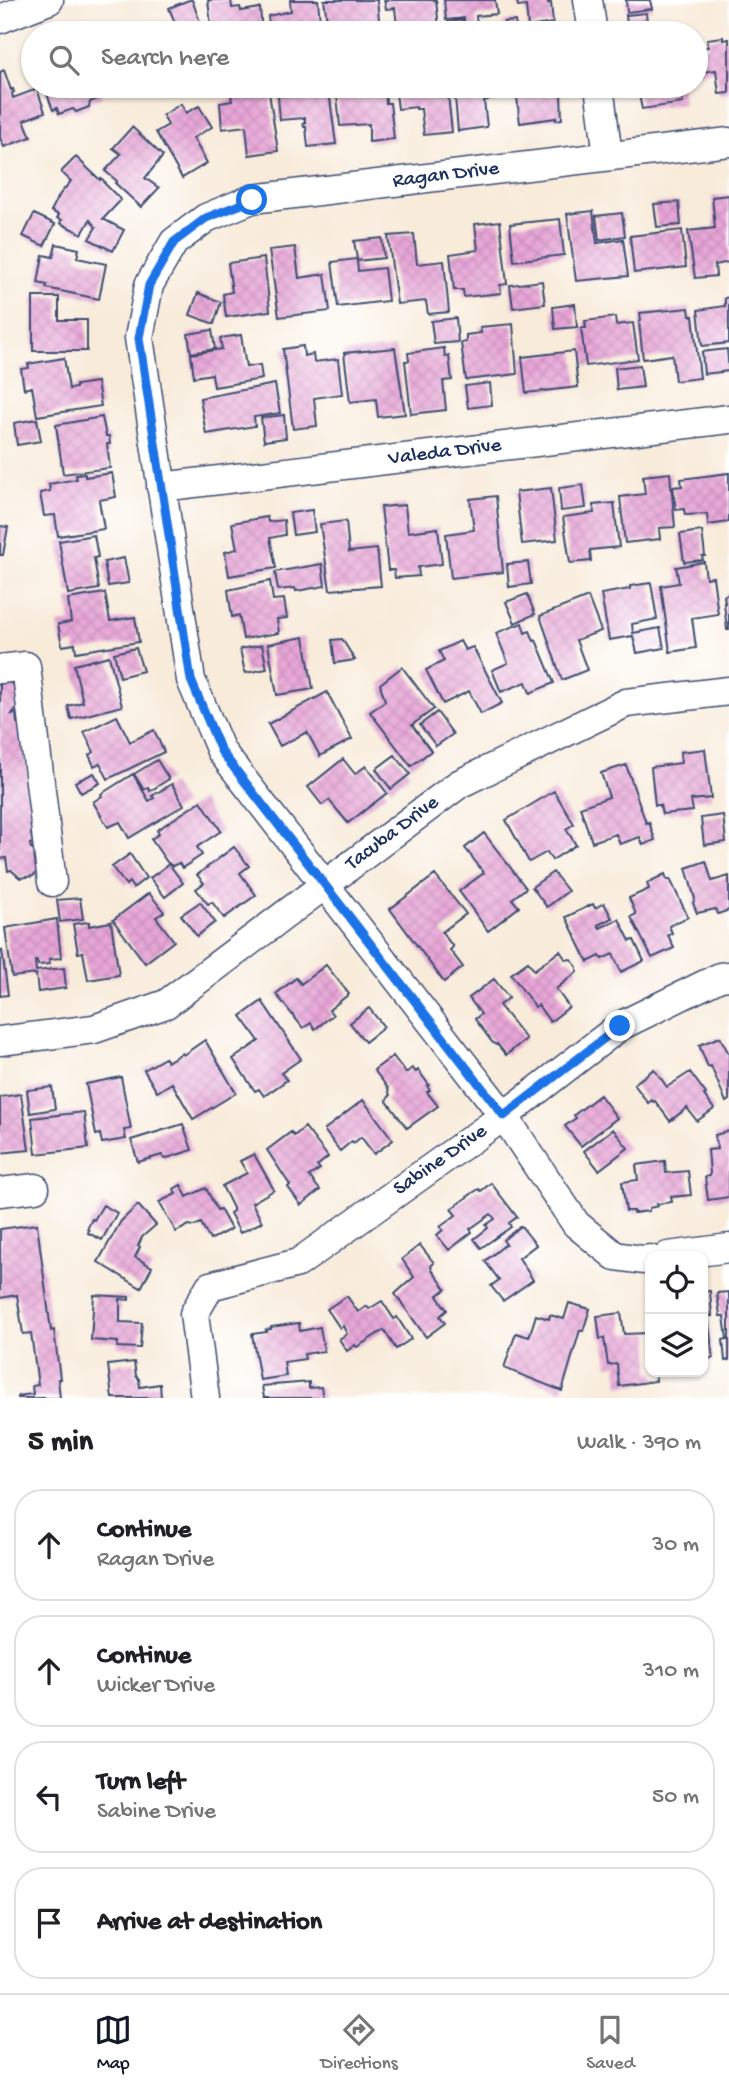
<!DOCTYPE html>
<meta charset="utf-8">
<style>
:root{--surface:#fff;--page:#f2f2f2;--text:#202124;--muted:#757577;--line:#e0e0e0;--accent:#111827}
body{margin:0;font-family:"Gochi Hand",sans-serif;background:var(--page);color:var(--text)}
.controls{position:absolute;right:21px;bottom:21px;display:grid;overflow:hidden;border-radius:14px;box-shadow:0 2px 5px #0004}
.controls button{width:63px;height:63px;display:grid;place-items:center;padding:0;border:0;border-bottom:2px solid var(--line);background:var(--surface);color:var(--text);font:35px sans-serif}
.stop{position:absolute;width:21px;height:21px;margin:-16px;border:5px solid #1a73e8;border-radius:50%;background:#fff}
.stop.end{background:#1a73e8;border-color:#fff;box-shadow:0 2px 7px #0008}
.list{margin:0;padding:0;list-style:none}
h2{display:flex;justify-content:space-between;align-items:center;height:91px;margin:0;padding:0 28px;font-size:30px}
h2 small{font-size:23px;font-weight:400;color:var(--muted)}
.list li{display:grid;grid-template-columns:46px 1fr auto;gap:21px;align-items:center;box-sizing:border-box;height:112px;margin:0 14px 14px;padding:0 14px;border:2px solid var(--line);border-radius:28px}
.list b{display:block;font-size:26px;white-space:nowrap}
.list p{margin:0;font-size:23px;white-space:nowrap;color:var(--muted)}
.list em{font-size:23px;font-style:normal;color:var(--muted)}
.icon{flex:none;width:38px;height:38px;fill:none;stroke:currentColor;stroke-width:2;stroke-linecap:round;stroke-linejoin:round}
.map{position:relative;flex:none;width:729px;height:1398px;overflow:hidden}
.search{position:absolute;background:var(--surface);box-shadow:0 2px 5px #0004;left:21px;right:21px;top:21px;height:77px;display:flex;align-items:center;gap:18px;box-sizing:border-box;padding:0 24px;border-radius:38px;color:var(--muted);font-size:26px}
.sheet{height:595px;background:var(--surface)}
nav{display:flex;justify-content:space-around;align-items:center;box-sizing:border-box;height:98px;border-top:2px solid var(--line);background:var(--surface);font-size:19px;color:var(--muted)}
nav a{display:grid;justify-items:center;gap:4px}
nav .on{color:var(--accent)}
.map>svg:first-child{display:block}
</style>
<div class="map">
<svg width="729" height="1398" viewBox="0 0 729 1398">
<defs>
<pattern id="building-cross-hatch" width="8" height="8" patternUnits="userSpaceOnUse" patternTransform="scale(1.75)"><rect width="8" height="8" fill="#e8a6d7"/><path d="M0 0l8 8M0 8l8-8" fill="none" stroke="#c68fbb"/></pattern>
</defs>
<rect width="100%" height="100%" fill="#fff"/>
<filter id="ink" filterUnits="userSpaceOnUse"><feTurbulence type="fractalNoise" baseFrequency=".0143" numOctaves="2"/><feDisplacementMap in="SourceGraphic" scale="14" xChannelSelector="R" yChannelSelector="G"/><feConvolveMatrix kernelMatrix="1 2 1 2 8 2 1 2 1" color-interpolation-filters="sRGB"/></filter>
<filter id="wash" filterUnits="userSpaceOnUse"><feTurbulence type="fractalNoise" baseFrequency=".00686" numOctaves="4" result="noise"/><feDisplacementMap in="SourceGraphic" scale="28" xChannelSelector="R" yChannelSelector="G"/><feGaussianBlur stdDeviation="1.57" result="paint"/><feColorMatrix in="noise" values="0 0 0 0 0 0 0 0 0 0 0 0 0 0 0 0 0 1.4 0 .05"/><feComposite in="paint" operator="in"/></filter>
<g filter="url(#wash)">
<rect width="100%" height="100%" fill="#f8ebda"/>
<g id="blocks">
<!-- building -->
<path fill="url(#building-cross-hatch)" d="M189 0H192L204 33H165L164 30 176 25 169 8Z
M208 0H231L232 8 240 7 241 11 260 8 262 33H212Z
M290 0H318L321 33H270L268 16 291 11Z
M324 0H377L380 29 365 31V33H329Z
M384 0H436L439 28 413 31 409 30V25L397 26 395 8 386 9Z
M444 0H495L497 14 476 16 477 27 465 28 464 18 446 20Z
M517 0H548V3H551L553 23 528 27 526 6 518 7Z
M626 0H650L652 9 627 12Z
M646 13 647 23 627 25 626 15Z
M462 20 464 33H450L448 22Z
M515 21 517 33H505L504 22Z
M723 37V40L729 39V93L719 94 716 70 696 73V49L708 47 707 39Z
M4 70 11 90 13 89 14 92 12 93 13 98 37 89 45 112 24 120 31 137 4 147 0 138V72Z
M44 86H98L102 97 90 102 89 107 76 112 73 109 59 114 57 108 53 110Z
M268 86 278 151 249 155 246 126 222 129 220 103 232 101 230 90Z
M291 86H313L314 93 329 91 336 144 308 147 306 127H304L303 123H305V118L280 120 278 96 292 95Z
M336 86H363V93L385 91 386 103H390L394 139 369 142V124L340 126Z
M395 86H447L452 132 424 135 421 109H416V107L398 109Z
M454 86H505L507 97 488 99V100L484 101 487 127 458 131Z
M516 86H557L559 94H561L562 119 556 120V118L520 123 517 97 528 95V93L517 95Z
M637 86H681L683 103 642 109Z
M181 104 186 113 199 106 212 127 193 138 207 163 182 178 156 132 168 125 163 115Z
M132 127 163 156 145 178 159 188 141 207 115 183 117 181 105 171 121 154 113 148Z
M76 157 100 180 101 178 105 182 104 183 121 200 103 219 124 230 113 251 89 239 96 227 90 220 82 234 60 223 62 220 57 218 59 215 51 211 60 194 71 181 61 172Z
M729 195V262L715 265 716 276 695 278 688 231 715 228 712 197Z
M679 202 681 225 657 227 654 204Z
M593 211 597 243 623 239 628 276 576 281 567 214Z
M622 213 625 236 599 240 596 216Z
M34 214 55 224 44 246 23 236Z
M560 219 564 255 514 261 510 224Z
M500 221 507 284 500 285 501 293 464 297 463 290H454L450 254 478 250 475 224Z
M682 230 686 267 634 273 630 236Z
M414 234 417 264 444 261 449 312 428 314 426 301 397 304 388 236Z
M382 238 384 258 357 261 358 271 384 268 388 301 338 307 332 262 357 259 354 241Z
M56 244 79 249 77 258 106 264 99 299 46 288 47 285 38 283 43 255 53 257Z
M295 247 299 278 325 274 330 311 279 317 269 250Z
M264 258 270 311 226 317 223 294 232 292 228 263Z
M542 281 545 304 513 308 510 285Z
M198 293 221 302 214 324 190 315Z
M33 297H59V320H87V351H33Z
M729 297V343L702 346 698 310 725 306V298Z
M575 304 577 327 555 329 553 307Z
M689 308 690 316H693L700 378 675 381 672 355 643 359 639 322 641 321 640 313Z
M615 317 616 325 633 323 638 359 586 366 581 328H586L585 321Z
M456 318 458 342 434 344 431 321Z
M513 324 517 374 466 380 461 343 466 342V335L481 333 480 327Z
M212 330 215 349 191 353 188 334Z
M241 335 246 367 260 365 262 379 214 387 212 374 194 377 191 354 222 349 220 338Z
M303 346 304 356 313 354 314 362 338 359 342 394 314 398 317 426 293 429 283 349Z
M395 348 405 414 378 417 376 399 350 402 344 353Z
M444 348 445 357 449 356 452 380 443 381 446 410 411 414 405 361H409L408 353Z
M727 349 729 371 704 374 702 352Z
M574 351 578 387 526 393 522 357Z
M64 358 69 389 76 388V385L97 382 101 406 37 416 32 387 24 389 21 369 29 368 28 364Z
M640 365 643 387 617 390 615 368Z
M490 383 492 405 468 408 465 386Z
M275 384 280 413 254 417 255 426 206 434 200 398Z
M284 415 286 438 264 441 261 418Z
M102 417 106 436H109L110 444H107L110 468 63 474 56 425Z
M37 419 41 441 17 445 14 423Z
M112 473 116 497 99 500 104 529 58 536 55 515 44 516 40 493 50 491 49 484 77 479 76 475 85 474V477Z
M670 473 675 527 659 528 660 539 625 543 620 497 645 494 643 476Z
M729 473V522L708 525 707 514 685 515 684 509 676 510 673 487 682 486 681 479Z
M583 485 586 508 561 511 559 488Z
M551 488 557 540 522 544 516 492Z
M496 496 503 572 451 578 446 534 474 530 470 499Z
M614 503 619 547 590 550 591 561 570 563 563 517 594 513 593 505Z
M405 505 408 532 438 528 442 564 418 567 419 576 395 578 394 570H388L381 507Z
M312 510 315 532 293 535 290 513Z
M267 517 268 522 284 520 285 535 270 538 276 568 229 576 225 552 237 549 232 523Z
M346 521 349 552 377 549 381 586 330 590 320 524Z
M0 526 8 527 3 555H0Z
M702 531 705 556H702L703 560 684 562 680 534Z
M94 535 98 557 94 558 99 589 68 594 59 541Z
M124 558 129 583 108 586 104 562Z
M528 562 531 584 509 587 507 564Z
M704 562 706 578 713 577 718 614 692 618 696 648 670 652 661 586 679 583 676 567Z
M322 564 325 586 296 591 295 588 278 590 275 572Z
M270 581 273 600 284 599 287 618 277 619 279 633 243 639 239 615 232 617 228 590Z
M651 583 657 619 632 624 633 633 660 628 664 648 637 653 633 636 609 640 601 594 630 589V586Z
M105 593 110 621 135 617 139 642 76 652 75 644 62 646 58 624 71 622 68 599Z
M729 593V630H727L724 603H725L724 596Z
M527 594 535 614 515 623 506 602Z
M588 597 601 631 576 640 587 670 562 680 540 616Z
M522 623 525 633 530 631 534 641 536 640 554 683 530 693 526 682 501 692 492 670 508 663 496 633Z
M304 637 313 689 277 695 268 644Z
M342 639 355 660 335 663 332 640Z
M460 641 465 650 473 647 502 703 481 714 469 691 443 704 426 670 444 661 439 651Z
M262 645 267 669 245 673 240 649Z
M136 648 143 671 120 677 114 653Z
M109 656 122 706 71 719 68 706 83 702 74 665Z
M402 667 434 709 412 725 431 751 411 766 370 712 385 701 380 684Z
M8 681 19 689 20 703 12 714 16 713 17 723H21L35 833 31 834 33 843 30 844 31 848 40 853 41 866 33 876 20 878 11 870 8 871 6 858 0 859V683Z
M327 692 352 739 320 756 307 732 280 746 268 724Z
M437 712 453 734 436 746 420 725Z
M117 716 130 742 154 730 164 752 108 779 100 763 94 766 89 755 94 752 84 732Z
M705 749 711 798 691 800 693 811 662 814 660 805H655L651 767 681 763 680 752Z
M395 755 410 774 391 789 376 769Z
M343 759 355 774 366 766 387 793 348 823 329 800 322 805 308 787Z
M157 760 169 779 150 791 148 787 144 790 134 774Z
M626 765 646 823 649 822 655 840 643 845 640 837 620 844 616 834 592 842 580 807 609 797 601 773Z
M94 773 100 783 81 793 75 782Z
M133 774 149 801 154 798 152 796 172 784 184 805 129 838 120 822 108 827 93 802 102 796 101 794Z
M554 791 574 824 566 829 576 845 552 860 547 852 529 862 506 820Z
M201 801 221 831 197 847 202 855 182 868 179 863 172 866 167 862 151 839 159 834 157 830Z
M723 815 726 842 704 845 701 818Z
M484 833 526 888 512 899 519 907 488 931 459 891 484 873 465 848Z
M234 847 249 866 240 873 256 895 224 918 212 902 208 904 196 889 204 883 197 875Z
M130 854 146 878 133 888 129 882 126 885 112 867Z
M706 861 712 881 729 876V910L718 914 716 909 697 913 693 903 695 899 686 868Z
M169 864 183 883 165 897 150 878Z
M553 872 568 891 547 907 532 887Z
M665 874 667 880 670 879 688 917 669 926 672 933 668 935 674 948 652 958 631 917 636 914 629 898 649 889 647 883Z
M435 875 466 914 442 932 453 947 450 950 463 967 444 982 390 909Z
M149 893 164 912 156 917 174 941 145 963 113 920Z
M80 898 83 919 60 922 57 900Z
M200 902 215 922 197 936 181 915Z
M604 903 612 918 598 925 600 928 619 919 630 941 634 940 644 961 621 972 613 954 602 959 600 956 588 962 566 917 593 904 595 908Z
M57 919 61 958 49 959 50 964 38 965 37 961H35L36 971 64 968 66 988 38 992 36 974 12 977 5 928Z
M89 922V926L111 922 119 975 88 980 83 952 78 953 73 924Z
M2 950 8 995 0 996V951Z
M560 951 566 960 571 959 577 967V972L556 989 569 1007 550 1022 538 1005 535 1007 511 974 528 962 534 970Z
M326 965 349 994 329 1010 333 1015 315 1029 311 1023 303 1028 276 994 296 978 301 984Z
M494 979 509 998 499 1005 526 1039 506 1055 497 1044 496 1045 492 1042 475 1019 481 1014 469 998Z
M262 1001 301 1059 281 1073 287 1080 264 1096 259 1089 255 1091 233 1059 259 1041 241 1016Z
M369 1008 384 1027 365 1042 350 1023Z
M720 1037 729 1054V1100L726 1102 711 1066 708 1067 699 1045Z
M205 1040 236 1093 193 1119 172 1083 157 1092 144 1070 165 1058 167 1062 182 1053 183 1055Z
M393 1056 406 1073 412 1068 416 1072 418 1070 429 1085 427 1086 430 1090 427 1092 438 1106 407 1128 386 1100 390 1096 388 1088 374 1070Z
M654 1069 667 1087 690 1072 706 1094 704 1095 714 1109 697 1121 687 1108 670 1121 655 1101 653 1102 652 1100 648 1103 634 1084Z
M121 1077 131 1129 124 1130 126 1139 102 1143 100 1134 96 1135 86 1084Z
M52 1087 55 1109 30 1113 27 1090Z
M21 1094 29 1150 0 1153V1097Z
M600 1095 617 1118 581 1146 565 1126 576 1118 574 1115Z
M363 1100 393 1140 374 1154 361 1137 354 1143 352 1141 340 1151 324 1130Z
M84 1112 88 1148 36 1154 32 1118Z
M183 1124 192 1150 164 1159 162 1155 138 1162 131 1140Z
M305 1127 328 1157 317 1166 320 1169 309 1176 320 1190 301 1205 288 1187 290 1185 267 1150 291 1132 294 1136Z
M613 1129 628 1148 599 1170 584 1151Z
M729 1131V1197L708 1200 705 1177 709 1176 710 1173 708 1150 717 1149 715 1135Z
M254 1154 274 1190 252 1203 262 1222 240 1233 230 1213 233 1211V1208L222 1186 247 1173 240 1161Z
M665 1161 666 1173 688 1171 691 1195 671 1197 672 1202 657 1204 658 1206 649 1208V1211L633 1213V1211H626L622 1182 638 1180 636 1165Z
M491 1183 517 1217 509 1223 511 1227 481 1248 474 1239 488 1228 486 1225 495 1219 491 1214 470 1229 472 1232 449 1250 437 1235 443 1230 440 1227 456 1215 451 1209 474 1192 479 1189 481 1191Z
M181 1185 187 1197 206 1188 217 1210 220 1209 231 1229 210 1240 201 1223 194 1226 189 1225 176 1232 159 1202 176 1194 174 1189Z
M103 1205 117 1213 102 1240 88 1233 89 1230 87 1229 92 1219 94 1220Z
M138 1205 156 1225 142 1237 138 1246 140 1247 135 1257 152 1267 141 1288 98 1262 121 1221Z
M37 1224 51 1331 54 1330 60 1379H58L60 1398H18V1396L33 1394 32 1386 38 1385 31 1333 23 1334 17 1295 0 1298V1229Z
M521 1226 536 1245 519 1258 533 1280 503 1301 491 1286 499 1280 485 1261 506 1244 503 1240Z
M420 1245 434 1263 431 1266 432 1270 446 1289 437 1296 447 1310 440 1316 445 1323 426 1337 395 1294 414 1277 402 1259Z
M710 1291 712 1316H708L713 1358 703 1359V1292Z
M729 1292V1360L725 1361 723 1340 727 1339 724 1316H720L717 1293Z
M94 1295 129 1297V1300L120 1299V1322L142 1323 140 1348 117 1347 118 1342 91 1340Z
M347 1296 358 1312 367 1306 369 1309 382 1301 394 1319 397 1317 411 1339 396 1349 384 1330 357 1347 355 1345 347 1351 339 1339 347 1334 343 1326 340 1328 327 1309Z
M569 1303 590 1309 583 1331 580 1330 562 1391 504 1368 516 1333 529 1337 536 1315 549 1319 550 1315 564 1319Z
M621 1313 624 1334 650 1333V1372H655L656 1381 619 1386 617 1364 608 1365 604 1338 600 1339 597 1316Z
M299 1323 300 1331 320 1327 324 1351 304 1354 305 1359 284 1362 286 1376 260 1380 252 1334 267 1332 266 1330 271 1329V1327Z
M134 1362 136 1376 139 1379 140 1387 160 1384 161 1398H112L108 1365Z
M309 1382V1388L321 1387 323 1398H264L262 1386Z"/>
</g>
</g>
<g filter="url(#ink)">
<use href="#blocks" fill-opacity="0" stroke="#3c4b71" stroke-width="2"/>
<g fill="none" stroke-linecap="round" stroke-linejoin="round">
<!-- minor casing -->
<g stroke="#3c4b71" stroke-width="31">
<path id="minor" d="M588 0 593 33
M0 19 49 0
M599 86 608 156
M161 487 729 419
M0 669 26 666 52 882
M0 1041 94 1029 166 1004 459 784 626 703 729 691
M0 1192 35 1188
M668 1256 729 1248
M650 1259 643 1260 615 1256 576 1224 504 1116 221 751 191 680 139 338 149 285 174 242 206 218 252 199 729 142
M205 1398 194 1314 210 1286 298 1263 504 1116 620 1026 720 977 729 976"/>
</g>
<!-- minor -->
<use href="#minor" stroke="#fff" stroke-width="28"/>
</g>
</g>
<g fill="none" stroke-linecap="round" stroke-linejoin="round" filter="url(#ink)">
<!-- route -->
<path stroke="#1a73e8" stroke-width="9" d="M252 200 206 218 174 242 149 285 139 338 191 680 221 751 504 1116 620 1026"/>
</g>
<g text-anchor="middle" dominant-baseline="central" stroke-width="7" stroke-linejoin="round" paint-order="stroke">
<!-- street labels -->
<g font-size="21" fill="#1b2f5e" stroke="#fff">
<text transform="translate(446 176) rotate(-7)">Ragan Drive</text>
<text transform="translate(445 453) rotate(-7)">Valeda Drive</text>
<text transform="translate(393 834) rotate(-37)">Tacuba Drive</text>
<text transform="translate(441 1161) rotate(-35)">Sabine Drive</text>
</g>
</g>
</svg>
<div class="controls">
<button><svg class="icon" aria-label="locate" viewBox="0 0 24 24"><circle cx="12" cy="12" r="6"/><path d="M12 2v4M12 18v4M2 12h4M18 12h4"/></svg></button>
<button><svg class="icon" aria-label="layers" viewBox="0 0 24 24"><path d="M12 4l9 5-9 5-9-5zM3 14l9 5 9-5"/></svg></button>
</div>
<div class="stop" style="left:252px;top:200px"></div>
<div class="stop end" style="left:620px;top:1026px"></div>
<div class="search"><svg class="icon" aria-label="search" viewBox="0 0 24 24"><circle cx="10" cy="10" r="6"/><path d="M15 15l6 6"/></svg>Search here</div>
</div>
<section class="sheet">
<h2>5 min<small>Walk · 390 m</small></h2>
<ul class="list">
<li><svg class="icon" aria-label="ahead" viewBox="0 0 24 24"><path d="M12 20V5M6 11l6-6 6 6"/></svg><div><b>Continue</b><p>Ragan Drive</p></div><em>30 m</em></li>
<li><svg class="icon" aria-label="ahead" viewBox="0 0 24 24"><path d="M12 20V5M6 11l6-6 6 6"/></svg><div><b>Continue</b><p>Wicker Drive</p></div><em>310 m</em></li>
<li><svg class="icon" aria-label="left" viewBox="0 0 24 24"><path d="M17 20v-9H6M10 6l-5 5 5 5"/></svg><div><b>Turn left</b><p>Sabine Drive</p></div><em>50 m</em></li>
<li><svg class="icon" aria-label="arrive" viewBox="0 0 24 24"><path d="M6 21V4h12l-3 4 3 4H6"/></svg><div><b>Arrive at destination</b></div></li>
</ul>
</section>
<nav>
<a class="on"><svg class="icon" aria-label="map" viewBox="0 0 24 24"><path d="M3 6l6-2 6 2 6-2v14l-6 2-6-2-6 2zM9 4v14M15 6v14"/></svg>Map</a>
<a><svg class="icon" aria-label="directions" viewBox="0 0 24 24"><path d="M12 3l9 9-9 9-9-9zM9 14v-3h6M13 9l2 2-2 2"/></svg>Directions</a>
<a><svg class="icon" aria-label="saved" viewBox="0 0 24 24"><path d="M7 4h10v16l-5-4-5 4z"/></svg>Saved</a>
</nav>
